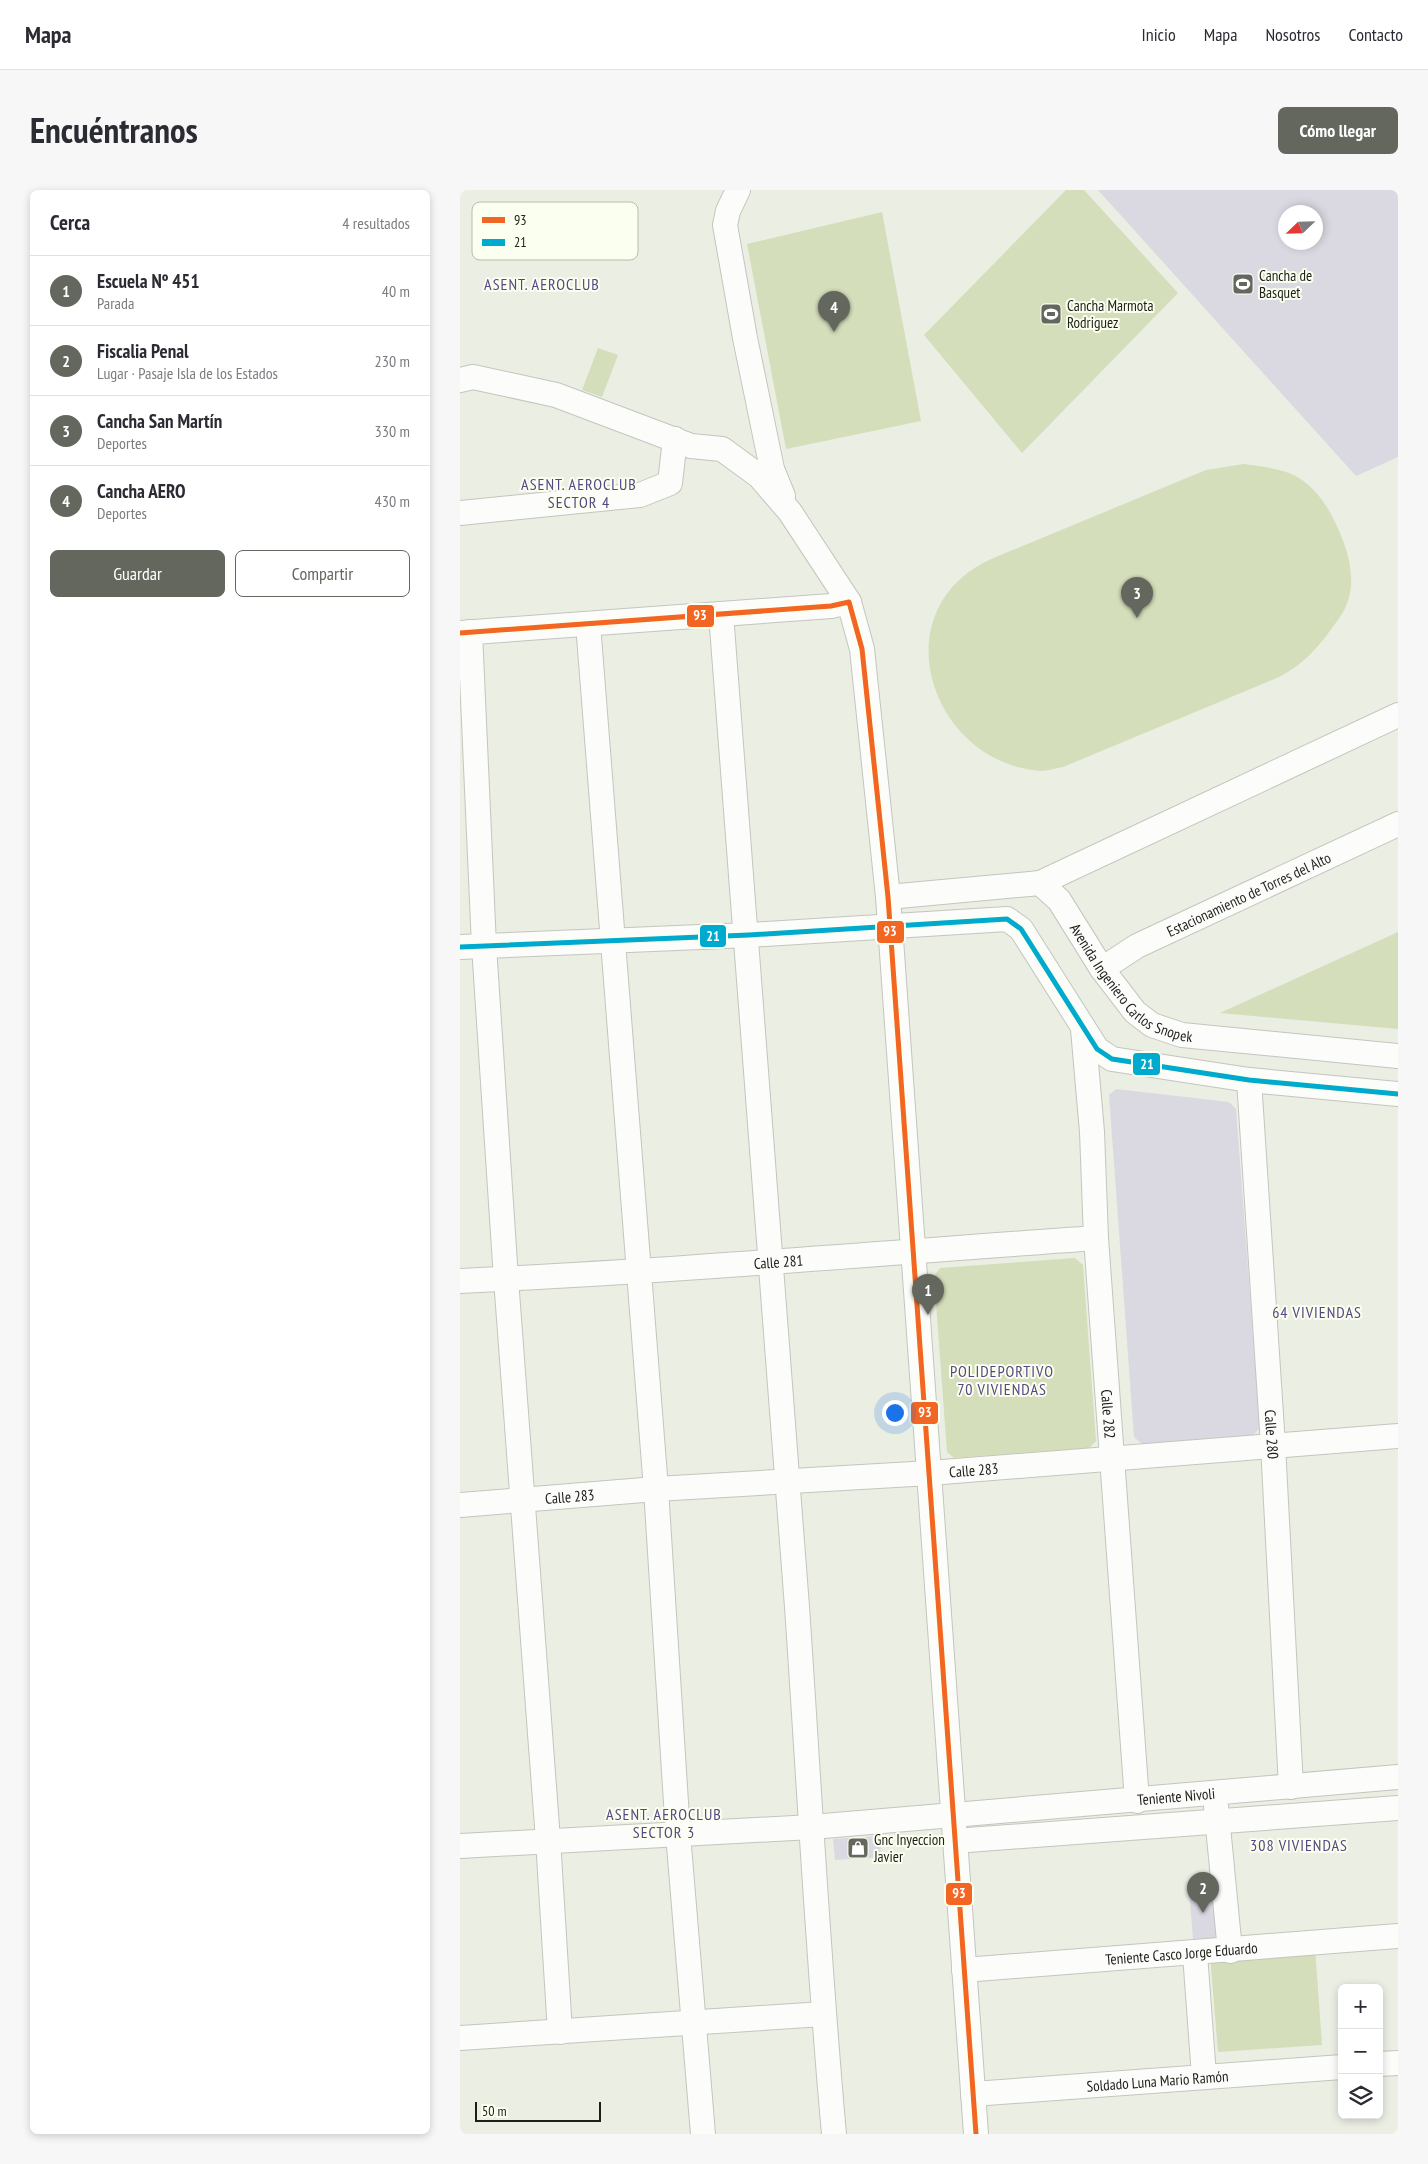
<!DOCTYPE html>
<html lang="es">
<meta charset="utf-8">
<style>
:root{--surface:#fff;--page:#f7f7f7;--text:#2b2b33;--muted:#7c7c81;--line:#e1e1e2;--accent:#64675e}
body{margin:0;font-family:"PT Sans Narrow",sans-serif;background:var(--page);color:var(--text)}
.controls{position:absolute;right:15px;bottom:15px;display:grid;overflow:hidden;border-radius:8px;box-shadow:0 2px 8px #0003}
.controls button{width:45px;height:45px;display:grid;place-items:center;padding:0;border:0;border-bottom:1px solid var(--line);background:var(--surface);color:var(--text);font:25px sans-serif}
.compass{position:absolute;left:818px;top:15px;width:45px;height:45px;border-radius:50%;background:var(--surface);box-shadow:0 2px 8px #0003;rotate:247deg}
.scale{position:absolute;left:15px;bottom:12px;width:126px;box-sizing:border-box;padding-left:5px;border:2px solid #1c1e17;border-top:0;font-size:14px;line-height:18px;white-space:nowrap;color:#1c1e17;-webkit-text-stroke:4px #fbffef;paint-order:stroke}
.you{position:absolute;left:434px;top:1222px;width:18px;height:18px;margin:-12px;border:4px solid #fff;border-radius:50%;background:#1a73e8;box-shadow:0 0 0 8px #1a73e833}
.badge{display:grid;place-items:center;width:32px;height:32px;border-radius:50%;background:var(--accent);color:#fff;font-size:16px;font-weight:700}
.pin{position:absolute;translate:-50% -41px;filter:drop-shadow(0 1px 2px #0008)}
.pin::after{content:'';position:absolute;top:26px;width:18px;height:15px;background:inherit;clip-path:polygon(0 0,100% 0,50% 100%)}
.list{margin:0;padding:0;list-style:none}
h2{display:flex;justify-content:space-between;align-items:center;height:65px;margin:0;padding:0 20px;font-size:21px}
h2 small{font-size:16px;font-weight:400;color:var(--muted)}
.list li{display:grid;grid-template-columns:32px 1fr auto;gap:15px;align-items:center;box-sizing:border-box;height:70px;padding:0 20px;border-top:1px solid var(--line)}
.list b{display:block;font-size:19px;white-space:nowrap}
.list p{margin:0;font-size:16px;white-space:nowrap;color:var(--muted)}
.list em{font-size:16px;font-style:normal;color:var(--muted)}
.actions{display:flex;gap:10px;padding:15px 20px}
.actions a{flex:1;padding:11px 0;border:1px solid var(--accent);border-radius:8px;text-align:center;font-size:18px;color:var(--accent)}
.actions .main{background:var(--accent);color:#fff}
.icon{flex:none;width:28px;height:28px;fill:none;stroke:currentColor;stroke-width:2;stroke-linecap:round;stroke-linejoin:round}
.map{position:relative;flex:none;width:938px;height:1944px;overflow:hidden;border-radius:8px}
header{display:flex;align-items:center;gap:30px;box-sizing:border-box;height:70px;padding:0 25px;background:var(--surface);border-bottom:1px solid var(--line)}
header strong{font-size:24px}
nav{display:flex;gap:28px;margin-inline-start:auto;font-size:18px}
.intro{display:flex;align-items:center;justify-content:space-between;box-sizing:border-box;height:120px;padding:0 30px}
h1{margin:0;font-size:35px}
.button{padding:12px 22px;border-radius:8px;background:var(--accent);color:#fff;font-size:18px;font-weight:700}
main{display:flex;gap:30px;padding:0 30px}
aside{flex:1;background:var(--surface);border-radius:8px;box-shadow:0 2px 8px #0003}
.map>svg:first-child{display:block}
</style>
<header>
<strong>Mapa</strong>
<nav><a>Inicio</a><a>Mapa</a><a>Nosotros</a><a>Contacto</a></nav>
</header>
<div class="intro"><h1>Encuéntranos</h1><a class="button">Cómo llegar</a></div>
<main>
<aside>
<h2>Cerca<small>4 resultados</small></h2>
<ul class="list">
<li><span class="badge">1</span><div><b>Escuela Nº 451</b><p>Parada</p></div><em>40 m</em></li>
<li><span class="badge">2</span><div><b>Fiscalia Penal</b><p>Lugar · Pasaje Isla de los Estados</p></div><em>230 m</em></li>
<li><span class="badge">3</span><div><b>Cancha San Martín</b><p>Deportes</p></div><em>330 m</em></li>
<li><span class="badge">4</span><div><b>Cancha AERO</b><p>Deportes</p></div><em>430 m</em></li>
</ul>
<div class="actions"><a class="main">Guardar</a><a>Compartir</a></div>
</aside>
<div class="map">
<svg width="938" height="1944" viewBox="0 0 938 1944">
<rect width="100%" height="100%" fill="#ebeee3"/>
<!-- green -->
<path fill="#d4deba" d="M606 0H624L718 103 562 263 464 145Z
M422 22 461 231 326 259 287 54Z
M138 158 158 165 142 207 122 200Z
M784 274C799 276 815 278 829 283 851 292 865 311 875 332 887 357 898 389 886 416 882 426 873 436 867 445 853 463 839 477 819 487L603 577C596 578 587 581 580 581 470 572 420 420 531 369L746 280Z
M938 742V839L760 823Z
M615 1068 623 1075 636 1251 629 1258 494 1268 487 1262 474 1086 480 1078Z
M855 1757 862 1855 758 1862 750 1765Z"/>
<!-- building -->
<path fill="#dad9e2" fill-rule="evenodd" d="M638 0H938V267L896 286ZM826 22H856V52H826Z
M656 899 769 912 776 919 800 1238 793 1245 682 1254 674 1247 649 905Z
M420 1646 421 1667 375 1670 373 1649Z
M753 1696 757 1748 733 1749 729 1698Z"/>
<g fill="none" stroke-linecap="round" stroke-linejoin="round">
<!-- minor casing -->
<g stroke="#c3c6bd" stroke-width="26">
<g id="minor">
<path d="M278 0 268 21 265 35 285 148 312 279 323 306"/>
<path d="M0 190 13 187 96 205 231 256 262 259 299 286 330 322 389 412 402 459 428 707 516 1944"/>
<path d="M0 323 180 305 210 293 215 249"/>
<path d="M261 424C289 755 314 1086 337 1417 349 1593 358 1769 374 1944"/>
<path d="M128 434 196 1299 218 1644 243 1944"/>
<path d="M10 442 24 756 46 1089 88 1650 100 1842"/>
<path d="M0 443 371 416 389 412"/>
<path d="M580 693 938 525"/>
<path id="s1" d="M428 707 580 693 599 710 642 779 675 822 692 835 722 845 938 866"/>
<path d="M0 757 289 745 547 729 561 739 637 859 652 869 789 890 938 904"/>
<path id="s2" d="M642 779 677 756 938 634"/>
<path id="s3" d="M623 839 632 942 636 1048 677 1611"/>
<path id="s4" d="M789 890 813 1255 831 1597"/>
<path id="s5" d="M0 1091C212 1081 424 1063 636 1048"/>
<path id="s6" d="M0 1315 196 1299 470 1283 938 1246"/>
<path d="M756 1616 770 1761"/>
<path d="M495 1651 938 1618"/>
<path id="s7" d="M0 1656 352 1637 938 1587"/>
<path d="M735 1764 744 1886"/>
<path id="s8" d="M504 1780 938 1746"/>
<path d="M0 1848 363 1824"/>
<path d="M919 1874 938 1873"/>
<path id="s9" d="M513 1904 882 1877"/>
</g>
</g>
<!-- minor -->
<use href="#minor" stroke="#fcfcfb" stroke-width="24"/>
<!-- bus-1 casing -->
<g stroke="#fbffef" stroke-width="9">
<path id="bus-1" d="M0 443 371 416 389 412 402 459 428 707 516 1944"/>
</g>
<!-- bus-2 casing -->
<g stroke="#fbffef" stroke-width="9">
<path id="bus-2" d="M0 757 289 745 547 729 561 739 637 859 652 869 789 890 938 904"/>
</g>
<!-- bus-1 -->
<use href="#bus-1" stroke="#f26522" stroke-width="5"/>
<!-- bus-2 -->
<use href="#bus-2" stroke="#00a9ce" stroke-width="5"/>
</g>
<!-- icons -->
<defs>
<g id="stadium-square" transform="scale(1.125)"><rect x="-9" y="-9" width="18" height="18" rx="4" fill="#64675e" stroke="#fbffef"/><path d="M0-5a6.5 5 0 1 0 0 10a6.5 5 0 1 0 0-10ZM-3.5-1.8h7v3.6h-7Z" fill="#fff"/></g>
<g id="shop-square" transform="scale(1.125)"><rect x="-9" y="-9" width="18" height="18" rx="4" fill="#64675e" stroke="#fbffef"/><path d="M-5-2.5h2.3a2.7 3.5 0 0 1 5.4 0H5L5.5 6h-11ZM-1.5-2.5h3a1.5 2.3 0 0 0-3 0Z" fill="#fff"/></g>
</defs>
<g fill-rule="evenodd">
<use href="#stadium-square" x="783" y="94"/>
<use href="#stadium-square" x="591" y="124"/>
<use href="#shop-square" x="398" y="1658"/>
</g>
<g text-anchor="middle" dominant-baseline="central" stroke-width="4" stroke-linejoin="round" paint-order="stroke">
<!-- poi labels -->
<g font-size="15" fill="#1c1e17" stroke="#fbffef" text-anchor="start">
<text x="799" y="85">Cancha de<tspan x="799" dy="17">Basquet</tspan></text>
<text x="607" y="115">Cancha Marmota<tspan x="607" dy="17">Rodriguez</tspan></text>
<text x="414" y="1649">Gnc Inyeccion<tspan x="414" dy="17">Javier</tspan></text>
</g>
<!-- street labels -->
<g font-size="15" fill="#1c1e17" stroke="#fbffef">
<text stroke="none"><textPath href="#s2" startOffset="165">Estacionamiento de Torres del Alto</textPath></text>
<text stroke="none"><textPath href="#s1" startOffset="292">Avenida Ingeniero Carlos Snopek</textPath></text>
<text stroke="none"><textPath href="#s5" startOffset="319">Calle 281</textPath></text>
<text stroke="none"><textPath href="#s3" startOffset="386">Calle 282</textPath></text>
<text stroke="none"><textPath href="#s4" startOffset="355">Calle 280</textPath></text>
<text stroke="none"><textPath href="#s6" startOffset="515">Calle 283</textPath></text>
<text stroke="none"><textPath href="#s6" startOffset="110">Calle 283</textPath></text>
<text stroke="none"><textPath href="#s7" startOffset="718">Teniente Nivoli</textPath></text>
<text stroke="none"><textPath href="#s8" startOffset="218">Teniente Casco Jorge Eduardo</textPath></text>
<text stroke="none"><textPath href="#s9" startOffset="185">Soldado Luna Mario Ramón</textPath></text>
</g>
<!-- neighbourhood labels -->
<g font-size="16" letter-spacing="1" fill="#564684" stroke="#fbffef">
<text x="82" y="94">ASENT. AEROCLUB</text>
<text x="119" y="294">ASENT. AEROCLUB<tspan x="119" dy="18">SECTOR 4</tspan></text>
<text x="857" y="1122">64 VIVIENDAS</text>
<text x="542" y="1181">POLIDEPORTIVO<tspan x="542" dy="18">70 VIVIENDAS</tspan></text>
<text x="204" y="1624">ASENT. AEROCLUB<tspan x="204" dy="18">SECTOR 3</tspan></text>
<text x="839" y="1655">308 VIVIENDAS</text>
</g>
</g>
<!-- legend -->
<rect x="12" y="12" width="166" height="58" rx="8" fill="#fbffef" stroke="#b8bcae" stroke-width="1"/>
<rect x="22" y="27" width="23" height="6" fill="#f26522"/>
<rect x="22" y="49" width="23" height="7" fill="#00a9ce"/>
<g font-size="14" fill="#1c1e17">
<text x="54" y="35">93</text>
<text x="54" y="57">21</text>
</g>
<g stroke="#fbffef" stroke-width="2">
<rect x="226" y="414" width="29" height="24" rx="5" fill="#f26522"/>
<rect x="416" y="730" width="29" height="24" rx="5" fill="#f26522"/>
<rect x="239" y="734" width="28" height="24" rx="5" fill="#00a9ce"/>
<rect x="672" y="862" width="29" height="24" rx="5" fill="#00a9ce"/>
<rect x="450" y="1211" width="29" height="24" rx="5" fill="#f26522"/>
<rect x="485" y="1692" width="28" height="24" rx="5" fill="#f26522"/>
</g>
<g font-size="14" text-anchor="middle" font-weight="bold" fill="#fff">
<text x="240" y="430">93</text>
<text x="430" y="746">93</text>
<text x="253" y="751">21</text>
<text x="687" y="879">21</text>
<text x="465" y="1227">93</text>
<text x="499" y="1708">93</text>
</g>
</svg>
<div class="controls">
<button>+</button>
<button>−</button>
<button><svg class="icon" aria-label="layers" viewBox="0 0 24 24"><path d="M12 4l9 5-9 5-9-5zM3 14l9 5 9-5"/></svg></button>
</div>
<svg class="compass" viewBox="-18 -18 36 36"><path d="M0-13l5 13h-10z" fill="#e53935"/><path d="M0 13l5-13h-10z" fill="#7c7c81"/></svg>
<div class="scale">50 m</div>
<div class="you"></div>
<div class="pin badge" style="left:468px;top:1125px">1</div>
<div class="pin badge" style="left:743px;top:1723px">2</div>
<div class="pin badge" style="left:677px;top:428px">3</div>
<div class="pin badge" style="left:374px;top:142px">4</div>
</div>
</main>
